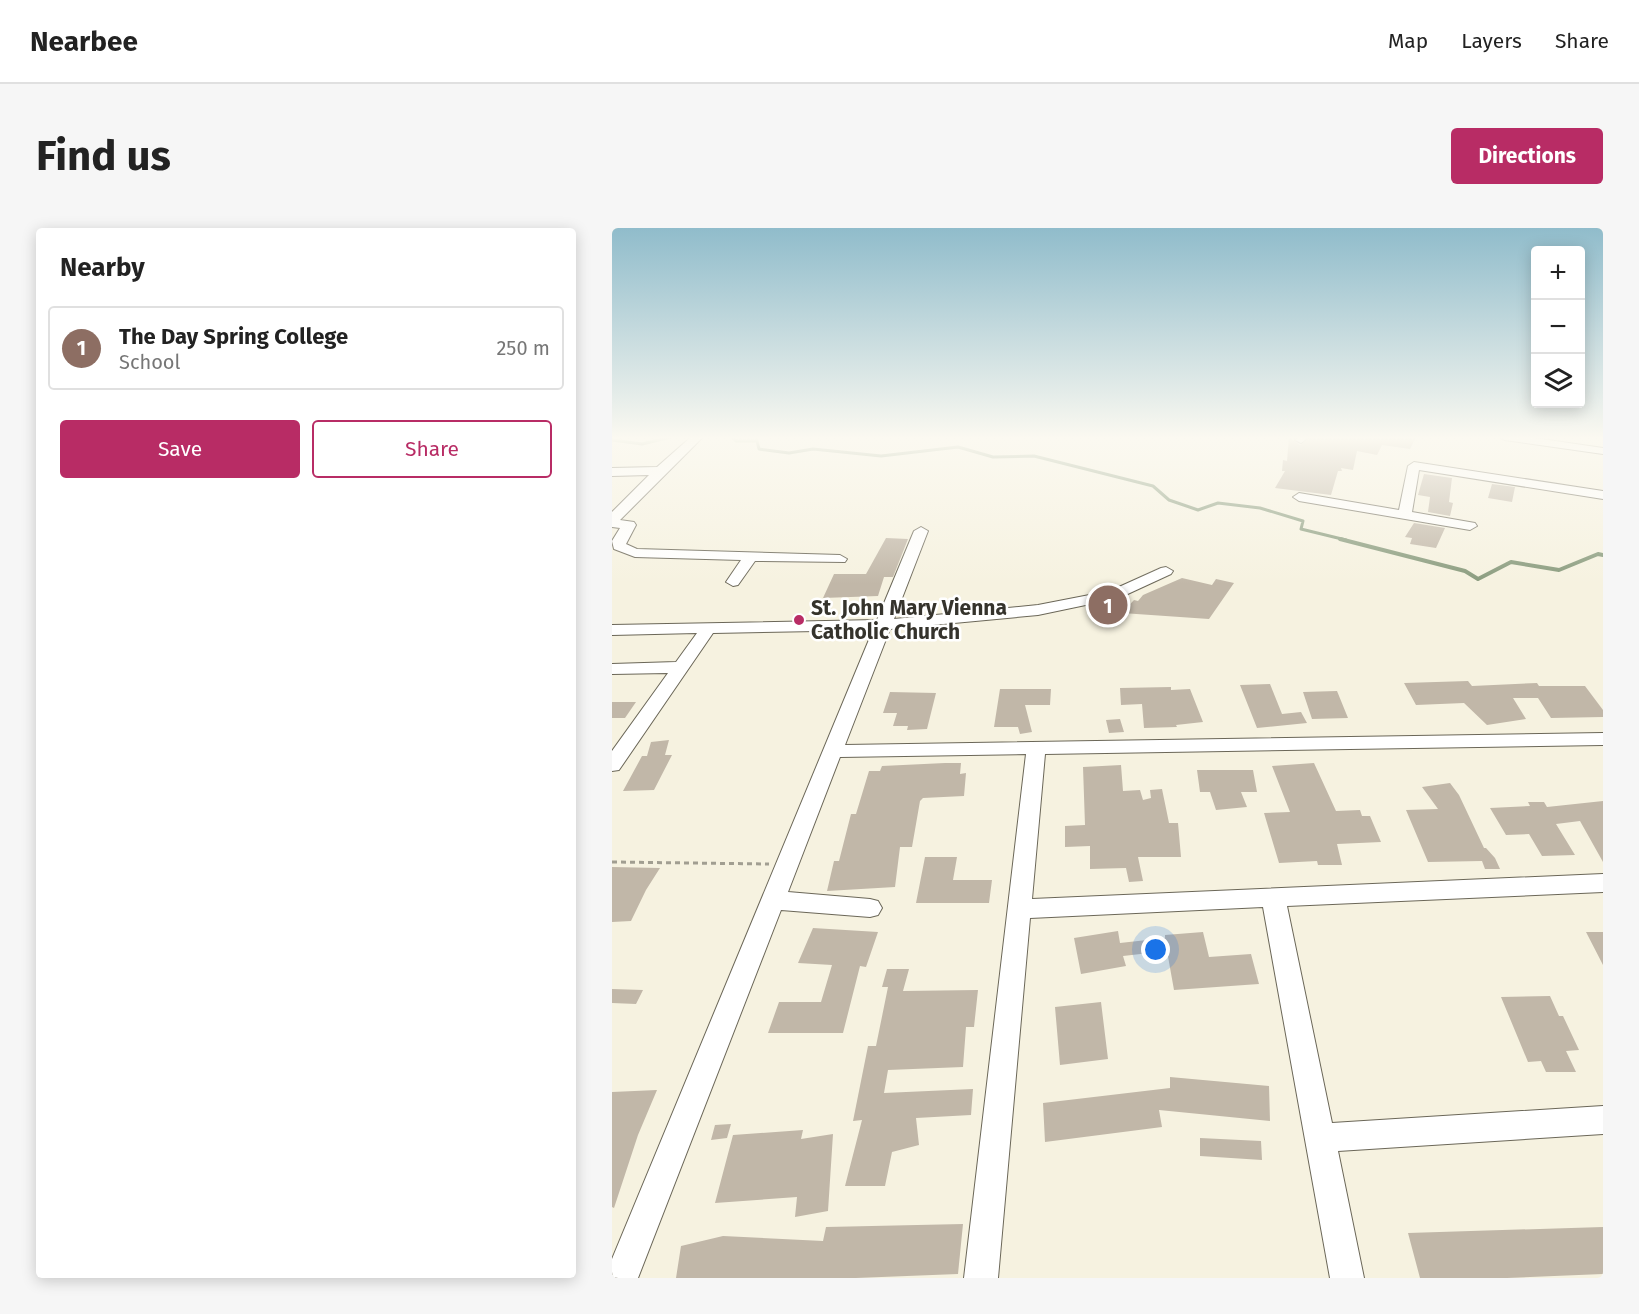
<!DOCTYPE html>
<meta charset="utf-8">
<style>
:root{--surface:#fff;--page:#f6f6f6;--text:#222;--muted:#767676;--line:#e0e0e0;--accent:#b82c65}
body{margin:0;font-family:"Fira Sans",sans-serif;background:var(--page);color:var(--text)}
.controls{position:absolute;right:18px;top:18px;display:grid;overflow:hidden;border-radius:6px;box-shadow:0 3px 15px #0003}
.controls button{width:54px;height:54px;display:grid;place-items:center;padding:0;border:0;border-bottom:2px solid var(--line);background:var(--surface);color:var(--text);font:30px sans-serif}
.you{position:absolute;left:544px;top:722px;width:21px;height:21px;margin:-15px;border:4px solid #fff;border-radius:50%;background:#1a73e8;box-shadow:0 0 0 9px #1a73e833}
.badge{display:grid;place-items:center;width:39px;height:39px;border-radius:50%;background:var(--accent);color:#fff;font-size:20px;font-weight:700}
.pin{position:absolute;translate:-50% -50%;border:3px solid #fff;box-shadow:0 2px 6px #0006}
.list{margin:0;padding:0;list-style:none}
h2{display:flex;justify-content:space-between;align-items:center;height:78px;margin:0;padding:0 24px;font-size:26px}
h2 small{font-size:20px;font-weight:400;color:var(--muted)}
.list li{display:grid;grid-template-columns:39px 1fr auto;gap:18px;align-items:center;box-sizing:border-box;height:84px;margin:0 12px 12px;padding:0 12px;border:2px solid var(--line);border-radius:6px}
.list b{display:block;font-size:22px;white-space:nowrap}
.list p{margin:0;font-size:20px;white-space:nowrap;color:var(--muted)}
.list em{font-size:20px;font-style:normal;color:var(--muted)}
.actions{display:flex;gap:12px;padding:18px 24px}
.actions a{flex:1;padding:14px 0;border:2px solid var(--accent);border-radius:6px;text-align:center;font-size:21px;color:var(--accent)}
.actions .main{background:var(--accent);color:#fff}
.icon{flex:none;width:33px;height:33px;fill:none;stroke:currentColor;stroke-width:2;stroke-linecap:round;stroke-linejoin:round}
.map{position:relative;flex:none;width:991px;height:1050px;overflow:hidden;border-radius:6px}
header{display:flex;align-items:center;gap:36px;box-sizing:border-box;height:84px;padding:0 30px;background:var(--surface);border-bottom:2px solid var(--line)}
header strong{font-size:28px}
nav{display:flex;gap:33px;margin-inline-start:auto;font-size:21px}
.intro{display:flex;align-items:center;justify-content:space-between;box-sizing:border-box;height:144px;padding:0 36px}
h1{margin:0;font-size:42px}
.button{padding:15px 27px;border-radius:6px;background:var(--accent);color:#fff;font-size:21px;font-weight:700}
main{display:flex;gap:36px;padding:0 36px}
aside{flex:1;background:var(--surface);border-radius:6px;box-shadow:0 3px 15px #0003}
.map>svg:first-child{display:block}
</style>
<header>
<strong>Nearbee</strong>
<nav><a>Map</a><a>Layers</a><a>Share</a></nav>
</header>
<div class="intro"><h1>Find us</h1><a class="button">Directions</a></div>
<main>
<aside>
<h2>Nearby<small></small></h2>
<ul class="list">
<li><span class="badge" style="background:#8d6e63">1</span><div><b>The Day Spring College</b><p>School</p></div><em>250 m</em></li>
</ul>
<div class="actions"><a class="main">Save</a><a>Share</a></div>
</aside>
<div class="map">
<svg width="991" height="1050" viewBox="0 0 991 1050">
<rect width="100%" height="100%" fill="#f6f2e0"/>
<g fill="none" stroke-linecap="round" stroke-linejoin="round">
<!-- stream-far1 -->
<path stroke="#899b7d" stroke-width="3" d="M120 209 124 213H145L147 221 177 225 201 221 269 228 346 219 381 229 422 228 541 258 557 272 586 282 606 275 648 280 691 293 689 301 734 312
M0 212 30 216 59 209"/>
<!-- stream -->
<path stroke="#899b7d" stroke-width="4" d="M728 311 853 343 866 351 899 334 947 342 986 326 991 327"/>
</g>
<!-- building -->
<path fill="#c1b7a8" d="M677 209H683L681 212 688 217 699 209H804L798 221 770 217 765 227 745 223 741 242 729 240 730 243H726L719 267 663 260 673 243H670L671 232 675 233Z
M812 246 840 250 837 274 841 275 838 288 816 284 818 269 806 267Z
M880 256 903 259 900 274 876 270Z
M802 295 833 300 824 320 798 316 800 310 793 309Z
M274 310 296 311 281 349H272L266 368 211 370 222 346H254Z
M570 350 600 357 604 351 622 355 597 391 510 385 522 372 526 373 531 367Z
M856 453 860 458 925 455 927 458H973L991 482V489L939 490 926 470H901L914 491 875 497 852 475 804 477 792 455Z
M658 456 670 486 689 484 695 495 645 500 628 457Z
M559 459V462L578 461 591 494 564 497 565 499 532 500 530 476 509 477 508 460Z
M388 461H439L438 477H413L420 504 408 506 406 499H382Z
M725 463 736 490 700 491 691 464Z
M278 464 324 465 315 501 295 502 296 498H281L285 485H271Z
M0 474H24L13 490H0Z
M508 491 512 504 497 505 494 492Z
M57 512 53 527H60L42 562 11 563 30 528H35L39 514Z
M333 535H349L348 546 354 545 352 568 311 570 308 573 300 619H288L283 659 215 663 222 633H227L239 586H244L257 543H268L270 538Z
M702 535 724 583 748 582 750 588H758L769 614 725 616 730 637H706L705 633 667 635 652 585 678 584 660 538Z
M509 537 511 563 528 562 531 572 539 570 538 562 550 561 557 595H566L569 629H526L531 653 517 654 514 640 478 641V618L453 619V598L473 597 471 539Z
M585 542H641L645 564H629L635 579 604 582 598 564H588Z
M838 555 847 567 872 620H874L883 630 888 641H873L870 633 816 634 794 582 826 581 810 559Z
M991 573V634L968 593 944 596 963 627 930 628 917 606 894 607 878 580 918 578 916 574H932L935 579Z
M313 629H345L341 652H380L377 675H304Z
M0 639 48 640 34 662 19 693 0 694Z
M201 700 266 704 254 739 248 738 231 805H156L167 774H209L220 737 186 735Z
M506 703 508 715 553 710V707L591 704 597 729 639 726 647 756 562 762 555 723 511 728 514 738 469 746 462 710Z
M974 704H991V737Z
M275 741H297L291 763 366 762 362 799H354L351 839 276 842 272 865 361 861 359 887 304 890 307 917 280 924 273 958H233L250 892 241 893 256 818H264L276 759H270Z
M0 761 31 762 24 776 0 775Z
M938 768 947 788H951L967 822 954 823 964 844H934L929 833 916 834 889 769Z
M489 774 496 831 448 837 443 779Z
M558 849 657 858 658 893 547 882 550 899 433 914 431 875 558 860Z
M45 862 26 907 2 980 0 979V864Z
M119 896 115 910 99 912 103 897Z
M191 902 189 911 221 906 216 983 183 989 185 969 103 975 121 907Z
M588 910 649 913 650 932 588 928Z
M351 996 346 1046 244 1050H64L69 1018 111 1008 211 1013 214 999Z
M991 999V1046L895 1050H808L796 1005Z"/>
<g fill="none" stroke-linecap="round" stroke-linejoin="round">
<!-- minor casing -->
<g stroke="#6b6758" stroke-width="2">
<path id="minor" d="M79 209H91L8 292 22 294 24 297 14 316 25 321 228 327 235 331 233 334 143 333 126 357 121 358 114 354 129 332 23 329 2 321 0 313 8 300 0 299V284L37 247 0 248V240L45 239Z
M686 209H697L689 215 683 212Z
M887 209H916L991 220V226L893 212Z
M802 234 991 263V271L807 242 800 284 863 295 865 298 858 302 687 273 681 269 687 265 787 282 796 238Z
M309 299 316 303 282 391 426 377 498 363 549 340 554 339 561 343 559 346 507 370 426 387 278 401 233 517 991 505V517L433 526 420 671 991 646V664L675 678 720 895 991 878V906L726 923 752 1050H718L651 679 418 690 386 1050H352L414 526 228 529 176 664 258 671 266 673 270 680 266 687 258 689 169 682 26 1050H0V1031L261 402 101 405 7 542 0 543V523L56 445 0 446V436L64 434 85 405 0 407V397L265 392 302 303Z"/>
</g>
<!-- path -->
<path stroke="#a19e91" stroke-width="3" stroke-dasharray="5 4" stroke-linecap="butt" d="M0 634 157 636"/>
<!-- minor -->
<use href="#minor" fill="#fff" fill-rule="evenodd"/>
</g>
<!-- sky -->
<linearGradient id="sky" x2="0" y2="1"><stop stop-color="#90bccb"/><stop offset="0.59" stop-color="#fbf9f1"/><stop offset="1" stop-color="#fbf9f1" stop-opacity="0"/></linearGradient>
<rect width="991" height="356" fill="url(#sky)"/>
<!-- markers -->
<circle fill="#b82c65" stroke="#fff" stroke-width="2" cx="187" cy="392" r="6"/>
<g text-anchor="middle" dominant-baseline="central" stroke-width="5" stroke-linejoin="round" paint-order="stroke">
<!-- poi labels -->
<g font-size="21" font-weight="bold" fill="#35332c" stroke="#fff" text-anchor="start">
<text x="199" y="380">St. John Mary Vienna<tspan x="199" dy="24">Catholic Church</tspan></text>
</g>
</g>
</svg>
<div class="controls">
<button>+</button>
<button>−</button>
<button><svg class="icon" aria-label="layers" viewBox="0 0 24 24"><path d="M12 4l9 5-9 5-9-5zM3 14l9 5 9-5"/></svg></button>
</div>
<div class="you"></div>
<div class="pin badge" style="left:496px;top:377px;background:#8d6e63">1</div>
</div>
</main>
